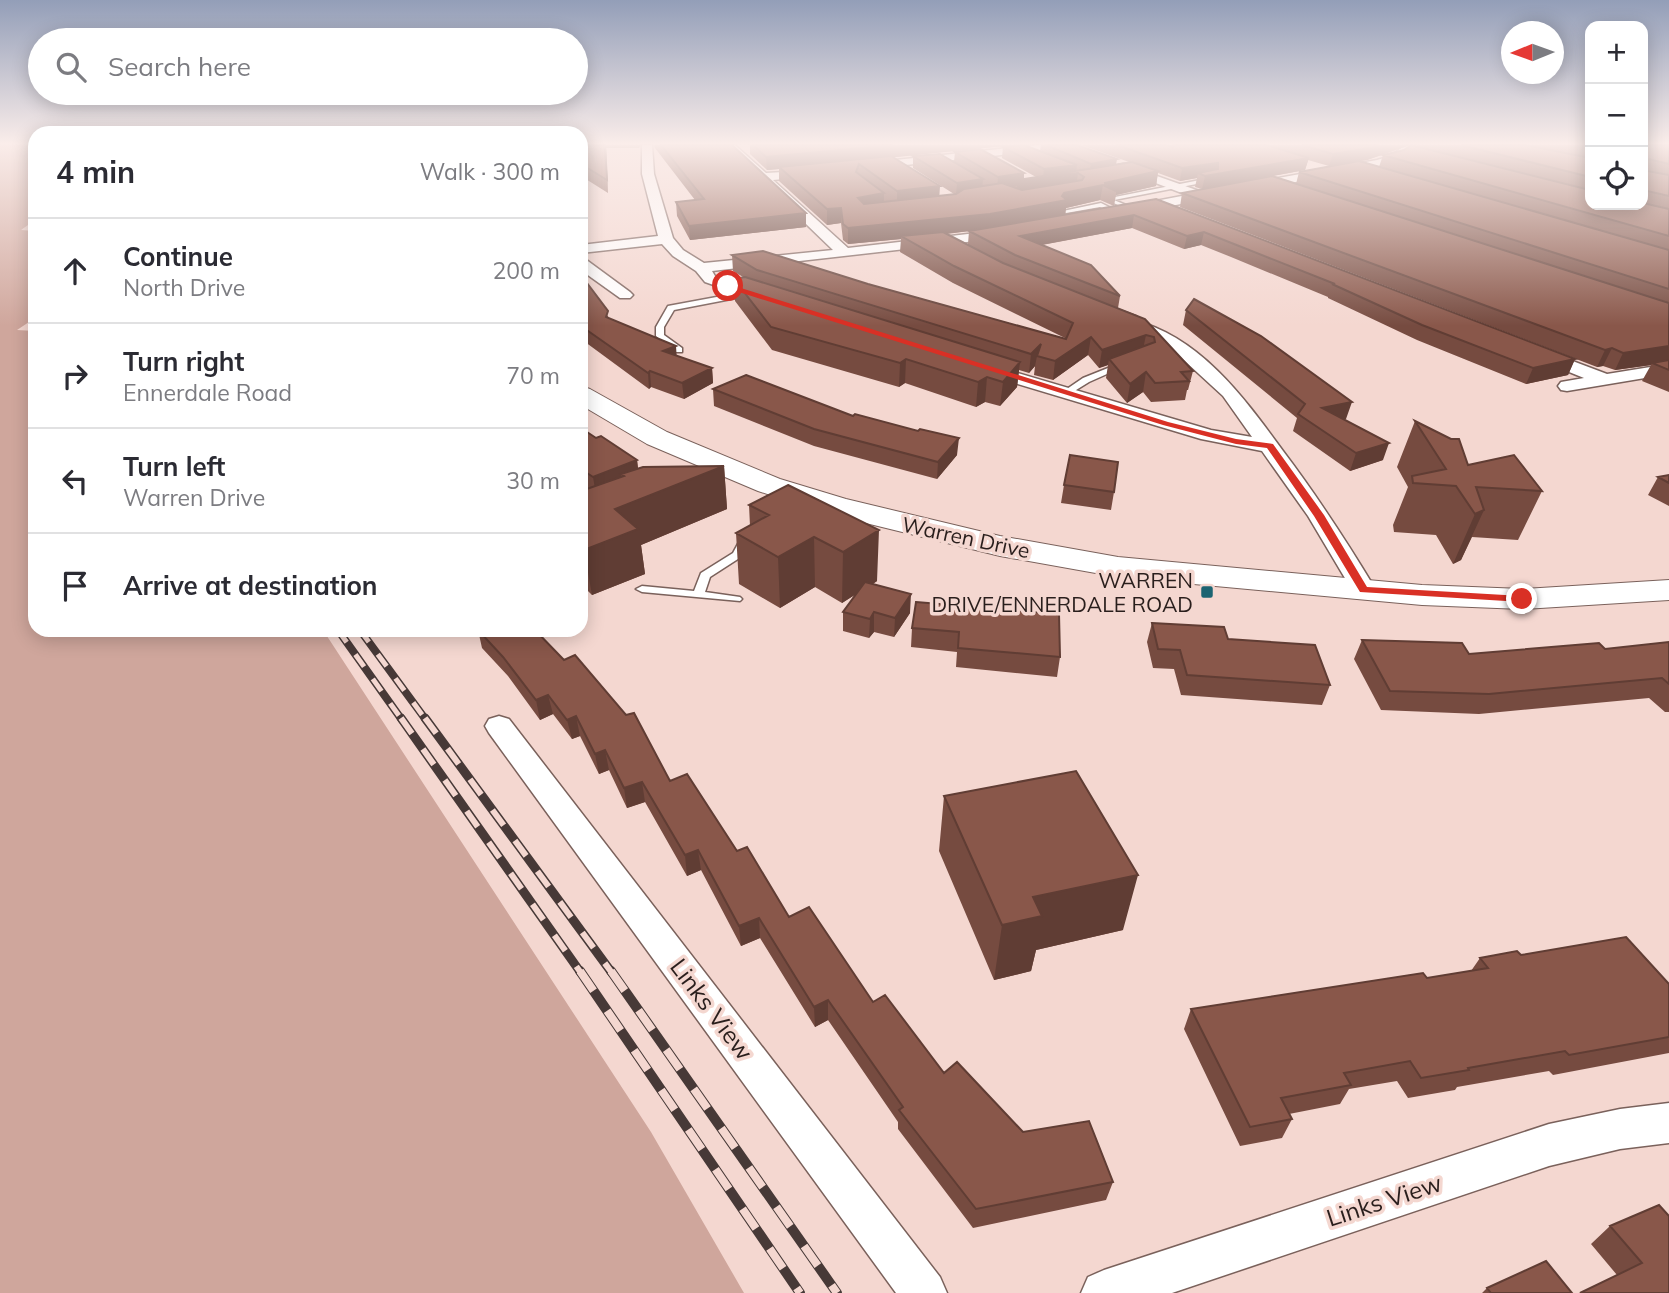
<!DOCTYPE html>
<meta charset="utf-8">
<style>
:root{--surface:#fff;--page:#f2f2f3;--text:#2b2b33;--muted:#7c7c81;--line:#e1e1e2}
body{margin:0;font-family:Mulish,sans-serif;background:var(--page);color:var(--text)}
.controls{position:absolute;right:21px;top:21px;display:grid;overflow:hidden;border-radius:14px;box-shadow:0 4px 18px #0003}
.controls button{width:63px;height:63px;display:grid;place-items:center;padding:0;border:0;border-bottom:2px solid var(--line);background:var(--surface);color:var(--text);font:35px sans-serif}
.compass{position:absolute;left:1501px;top:21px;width:63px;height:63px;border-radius:50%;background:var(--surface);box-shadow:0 4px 18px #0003;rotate:269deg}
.stop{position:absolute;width:21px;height:21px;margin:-16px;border:5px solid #d93025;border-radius:50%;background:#fff}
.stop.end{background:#d93025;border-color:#fff;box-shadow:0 2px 7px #0008}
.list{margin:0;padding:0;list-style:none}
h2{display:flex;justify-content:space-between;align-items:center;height:91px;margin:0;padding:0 28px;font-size:30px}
h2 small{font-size:23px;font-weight:400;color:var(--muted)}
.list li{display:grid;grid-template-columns:46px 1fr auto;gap:21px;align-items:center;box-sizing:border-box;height:105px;padding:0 28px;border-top:2px solid var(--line)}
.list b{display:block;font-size:26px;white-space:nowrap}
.list p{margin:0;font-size:23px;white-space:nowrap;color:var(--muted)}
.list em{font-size:23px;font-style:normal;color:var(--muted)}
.icon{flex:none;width:38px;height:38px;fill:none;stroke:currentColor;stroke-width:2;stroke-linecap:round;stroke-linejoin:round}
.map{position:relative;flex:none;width:1669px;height:1293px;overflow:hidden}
.search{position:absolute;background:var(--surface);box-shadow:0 4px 18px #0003;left:28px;top:28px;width:560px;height:77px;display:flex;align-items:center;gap:18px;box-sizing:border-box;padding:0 24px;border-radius:38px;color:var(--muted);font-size:26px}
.panel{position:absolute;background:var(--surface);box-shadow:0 4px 18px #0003;left:28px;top:126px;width:560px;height:511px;border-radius:21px}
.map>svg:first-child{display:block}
</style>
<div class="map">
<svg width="1669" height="1293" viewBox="0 0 1669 1293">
<rect width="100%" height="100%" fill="#f4d7d0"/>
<!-- green -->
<path fill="#cfa69c" d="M0 145H35V220L21 230 35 231V318L17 330 35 331V630H323L651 1132 744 1293H0Z"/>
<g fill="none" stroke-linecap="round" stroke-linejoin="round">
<!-- lane casing -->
<g stroke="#7a615b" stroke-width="3">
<path id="lane" d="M1210 178 1212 181 1114 200 1133 208 1131 211 1105 199Z
M1101 203 1119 212 1114 213 1100 207 1066 213 1063 211Z
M749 291 753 293 752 295 674 310 664 327V335L682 348V352H676L656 336V327L668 306Z
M1118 364 1125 366 1089 382 1068 395 1061 393 1083 378Z
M744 539 749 542 741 557 710 577 705 592 740 597 742 599 740 601 642 592 636 589 642 586 694 591 701 573 733 553 740 540Z"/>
</g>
<!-- street casing -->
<g stroke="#7a615b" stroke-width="3">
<path id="street" d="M642 145H652L654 174 673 238 683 250 704 263 833 250 724 145H735L766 173 819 170V174L815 176 773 180 848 248 1002 230 1009 234 1002 238 712 271 715 276 774 296 776 299 768 304 705 282 696 271 673 256 662 244 581 253V245L658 236 642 174Z
M1037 145H1072L1067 148 867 169 861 166 867 163Z
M1405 145H1417L1399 160 1379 166 1129 214 1123 210 1129 206 1187 195 1119 169V165L1123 164 1202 192 1377 160 1391 156Z
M581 256 630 292 633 295 630 298H620L585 273 581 269Z
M1133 320C1201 337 1245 399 1283 451 1317 496 1347 542 1376 590L1373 595 1364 597 1355 595 1308 516 1262 451 1201 439 978 372 975 368 984 363 1211 430 1252 437 1223 396 1175 352 1127 328 1125 325Z
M1538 348 1607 374 1669 364V374L1567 391 1561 390 1558 386 1561 382 1584 378 1532 357 1529 353Z
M499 716 509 719 940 1277 947 1293H896L489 733 485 726 489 719Z
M1669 1103V1143L1620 1149 1549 1166 1172 1293H1081L1088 1277 1104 1270 1549 1124 1620 1109Z"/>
</g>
<!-- secondary casing -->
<g stroke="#7a615b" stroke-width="2">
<path id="secondary" d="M581 386 590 389 667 432 780 479 846 499 1000 536 1118 557 1422 585 1522 589 1669 580V600L1522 609 1422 605 1118 577 1000 556 825 513 758 491 647 444 581 405Z"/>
</g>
<!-- lane -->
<use href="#lane" fill="#fff" fill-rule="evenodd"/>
<!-- street -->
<use href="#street" fill="#fff" fill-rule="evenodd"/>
<!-- secondary -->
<use href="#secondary" fill="#fff" fill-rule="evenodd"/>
<!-- rail-far2 casing -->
<g stroke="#473937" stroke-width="8">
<path id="rail-far2" d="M338 630 402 720
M360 630 426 720"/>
</g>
<!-- rail-far1 casing -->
<g stroke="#473937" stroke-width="9">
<path id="rail-far1" d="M401 718 581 973
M425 718 612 973"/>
</g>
<!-- rail casing -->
<g stroke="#473937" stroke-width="10">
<path id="rail" d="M580 971 800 1293
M611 971 837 1293"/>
</g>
<!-- rail-far2 -->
<use href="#rail-far2" stroke="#f4d7d0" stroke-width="5" stroke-dasharray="15" stroke-linecap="butt"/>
<!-- rail-far1 -->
<use href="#rail-far1" stroke="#f4d7d0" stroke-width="6" stroke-dasharray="19" stroke-linecap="butt"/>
<!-- rail -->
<use href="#rail" stroke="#f4d7d0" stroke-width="8" stroke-dasharray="24" stroke-linecap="butt"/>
</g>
<!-- wall -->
<path fill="#764b40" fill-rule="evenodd" d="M581 145H641L639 148H606L608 193 581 176Z
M654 145H732L806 213V227L690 240 677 216 676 202 695 200 655 148Z
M750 145H1013L893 157 939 196 954 194 913 168V156L954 162 955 152 1024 179 1036 177 1002 158 1003 147 1040 151 1041 145H1077L1116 164 1129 162 1081 145H1167L1170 146V145H1410L1367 160 1360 161 1379 167 1383 155 1418 146V145H1590V205H1643V145H1669V392L1642 381 1651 365 1615 370 1603 366 1597 367 1180 207 1182 193 1202 189 1195 187 1197 178 1180 181 1158 173 1156 186 1116 195 1114 206 1100 200 1066 208 1065 215 1156 199 1575 359 1568 375 1526 384 1417 340 1328 298V297L1231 257 1201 245 1184 249 1132 228 1042 245 1120 296 1118 308 1137 315 1193 371 1188 390H1187L1185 400 1151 402 1143 392 1127 403 1106 378 1108 365 1099 368 1088 355 1053 380 1034 375 1035 366 1029 373 1019 370 1017 387 1000 406 985 402 976 407 905 383 899 387 772 350 735 301 734 279 743 277 733 271 732 255 868 284 1067 339 953 283 900 252 901 239 848 244 843 240 841 223 827 225 779 181V169L767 170 750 154ZM1308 160 1329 166 1299 172 1296 184 1272 176 1305 170ZM969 231 968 244 947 234Z
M581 275 609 318 677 356 712 368 713 383 684 399 651 387 649 389 581 339Z
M1186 310 1346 419H1344L1383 460 1350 471 1293 431 1297 418 1183 325Z
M713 389 957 455 937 479 814 446 714 406Z
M1415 421 1468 465 1542 491 1518 540 1472 537 1461 560 1453 564 1436 535 1394 532 1393 525 1408 487 1397 467Z
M581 428 596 438 637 460 638 469 724 466 727 509 641 545 645 574 592 595 581 584V491L588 489 581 484Z
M1669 475V506L1648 495 1658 477Z
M788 485 877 581 873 584 910 613 894 637 874 632 869 638 843 631V612L856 594 842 603 815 587 780 608 739 584 736 533 750 526 749 505Z
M1064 485 1114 492 1111 510 1061 503Z
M916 602 1060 657 1057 677 956 667 957 652 911 647 912 628Z
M1152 623 1228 639 1330 685 1322 705 1181 695 1174 669 1153 668 1147 642Z
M478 630H535L670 781 737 851 789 917 944 1073 1023 1132 1113 1182 1106 1200 973 1228 898 1129V1122L828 1020 815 1027 760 938 741 946 701 870 687 876 645 802 627 808 609 770 599 774 580 736 572 739 553 714 540 720 508 676 482 648Z
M1362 640 1469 654 1605 649 1669 642V712H1665L1649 698 1479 714 1381 710 1354 659Z
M944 796 1123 930 1036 950 1031 971 994 980 939 851Z
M1521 955 1669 984V1053L1553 1075 1549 1071 1457 1087 1455 1090 1408 1098 1397 1081 1349 1089 1340 1104 1289 1114 1292 1119 1282 1138 1240 1146 1184 1029 1191 1009 1427 978 1471 971 1480 958Z
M1610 1226 1669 1293 1617 1275 1591 1244Z
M1487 1288 1572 1293H1482Z"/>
<!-- shaded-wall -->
<path fill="#603d34" d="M605 145H606L608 193 607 180Z
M890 145H1013L781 169 779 167V169L767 170 766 157Z
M1378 145H1410L1367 160 1329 166 1333 154Z
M1309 158 1305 170 1202 189 1205 176 1198 173 1197 178 1180 181 1182 168 1218 163 1215 174Z
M1117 159 1115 171 1089 175 1091 164Z
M1077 165 1076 173H1078L1076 187 1016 195 1017 186 997 189 998 177 1024 173V179L1043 177 1044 169Z
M1158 171 1156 186 1116 195V191L1104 186 1105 183Z
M983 179 982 191 956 195 957 183Z
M1103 185 1100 200 1066 208 1065 215 989 229 904 238 901 236V239L848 244V228L1062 196 1064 193Z
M940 186 939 201 897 206V191Z
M884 193V208L858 214V198Z
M841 208V223L827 225V209Z
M806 213V227L690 240 689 226Z
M1134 215 1132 228 1019 249 1020 236Z
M1204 232 1201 245 1184 249 1187 236Z
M1146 335 1142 354 1109 359 1108 365 1099 368 1102 350Z
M1091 337 1088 355 1053 380 1055 361Z
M1041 344 1037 356 1035 366 1029 373 1031 354Z
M676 346 677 361 663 351Z
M1669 346V362L1652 363 1651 365 1615 370 1623 353Z
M1612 348 1603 366 1597 367 1605 350Z
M906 359 905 383 899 387 900 363Z
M1575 359 1568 375 1526 384 1533 368Z
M1020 362 1017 387 1000 406 1003 382Z
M712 368 713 383 684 399 682 383Z
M650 371 651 387 649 389 648 373Z
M1146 372 1143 392 1127 403 1130 384Z
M987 377 985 402 976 407 978 382Z
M1352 402 1346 419 1317 425 1322 408Z
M959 438 957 455 937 479 938 462Z
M1389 443 1383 460 1350 471 1356 453Z
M637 460 639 477 621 474 622 484 596 495 593 477Z
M724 466 727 509 641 545 645 574 592 595 584 550 615 509Z
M1484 510 1461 560 1453 564 1475 514Z
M879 530 877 581 842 603 843 552Z
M814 537 815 587 780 608 778 557Z
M911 594 910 613 894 637 895 618Z
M874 612V632L869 638 870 619Z
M548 695 553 714 540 720 536 700Z
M576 716 580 736 572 739 567 720Z
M605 750 609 770 599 774 595 754Z
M642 782 645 802 627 808 624 788Z
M698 850 701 870 687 876 685 855Z
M1138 875 1123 930 1036 950 1031 971 994 980 1002 925 1033 897Z
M759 918 760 938 741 946 739 926Z
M828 1000V1020L815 1027 814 1007Z"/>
<!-- building -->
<path fill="#89574a" stroke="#603d34" stroke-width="2" d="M581 145H605L607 180 581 164Z
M661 145H732L806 213 689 226 676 202 704 199Z
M753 145H893L766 157Z
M1024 145 1077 165 1044 169 1003 147Z
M1046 145H1077L1117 159 1091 164Z
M1117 145H1167L1173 147 1174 145H1267L1309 158 1205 176 1198 173 1218 169V163L1182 168Z
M1302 145H1378L1370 148 1333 154Z
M1411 145 1590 190V205H1643V203L1669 209V236L1383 155 1404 150Z
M1461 145H1526L1590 158V177Z
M1643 145H1669V164L1649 159 1646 161 1647 171 1669 175V196L1643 190Z
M980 149 1024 173 998 177 955 152Z
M940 154 983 179 957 183 913 156Z
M891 156 940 186 897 191 859 164 856 172 884 193 858 198 864 204 956 194 964 189 1002 183 1022 190 1082 180 1084 177 1078 173 1018 180 1132 162 1158 171 1105 183 1106 186 1116 191 1103 185 1064 193 1062 196 1067 200 990 214 848 228 843 224 841 208 827 209 779 167Z
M1359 161 1669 250V289L1299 172Z
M1272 176 1669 303V346L1623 353 1612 348 1605 350 1182 193Z
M1156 199 1575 359 1533 368 1422 325 1332 284H1335L1234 244 1204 232 1187 236 1134 215 1020 236 1091 265 1120 296 1015 255 969 231Z
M943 232 1003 263 1145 319 1193 371 1181 372 1189 381 1155 383 1146 372 1130 384 1109 359 1155 342 1154 337 1146 335 1102 350 1091 337 1055 361 1037 356 1041 344 1031 354 757 270 732 255 763 251 868 284 1066 339 1073 323 954 266 901 236Z
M581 275 608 311 606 317 676 346 663 351 712 368 682 383 650 371 648 373 581 326Z
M745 277 1020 362 1003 382 987 377 978 382 906 359 900 363 771 327 734 279Z
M1194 299 1261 336 1352 402 1322 408 1389 443 1356 453 1298 414 1305 404 1186 310Z
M1669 360V370L1652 363Z
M746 375 853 416 855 414 918 431 920 429 959 438 938 462 814 429 713 389Z
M1415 421 1451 439H1459L1468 465 1514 455 1542 491 1476 487 1484 510 1475 514 1456 486 1413 483 1412 476 1446 469Z
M581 428 596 438 601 436 637 460 593 477 581 469Z
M1070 455 1118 462 1114 492 1064 485Z
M724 466 615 509 638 529 584 550 581 547V491L624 476 621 474 643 467Z
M1669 475V483L1658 477Z
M788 485 879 530 843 552 814 537 778 557 736 533 769 515 749 505Z
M865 582 911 594 895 618 874 612 870 619 843 612Z
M916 602 1059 614 1060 657 958 648 959 632 912 628Z
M1152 623 1224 627 1228 639 1315 645 1330 685 1187 675 1180 650 1158 649Z
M478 630H535L564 660 575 655 626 715 634 713 670 781 687 774 737 851 747 847 789 917 809 907 873 1002 885 995 944 1073 957 1062 1023 1132 1089 1121 1113 1182 976 1209 899 1110 903 1107 828 1000 814 1007 759 918 739 926 698 850 685 855 642 782 624 788 605 750 595 754 576 716 567 720 548 695 536 700 503 657Z
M1362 640 1462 643 1469 654 1599 643 1605 649 1669 642V684L1662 678 1489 694 1390 691Z
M1076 771 1138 875 1033 897 1042 916 1002 925 944 796Z
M1626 937 1669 984V1037L1569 1055 1565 1051 1468 1068 1469 1070 1421 1078 1410 1061 1344 1073 1351 1085 1281 1098 1292 1119 1250 1127 1191 1009 1423 973 1427 978 1488 968 1480 958 1517 951 1521 955Z
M1659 1205 1669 1216V1293H1580L1642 1263 1610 1226Z
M1546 1261 1572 1293H1491L1487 1288Z"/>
<!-- sky -->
<linearGradient id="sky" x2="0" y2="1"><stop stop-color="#939eb8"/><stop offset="0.44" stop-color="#faedea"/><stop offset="1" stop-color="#faedea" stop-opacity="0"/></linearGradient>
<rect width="1669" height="326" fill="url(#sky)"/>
<!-- route -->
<path fill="#d93025" d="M728 284 1168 422 1236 439 1273 444 1324 515 1367 587 1522 596 1528 599 1522 602 1360 592 1314 516 1267 448 1236 444 1163 425 726 288Z"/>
<!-- markers -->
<rect fill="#1c6472" stroke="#f4d7d0" stroke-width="2.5" x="1200" y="585" width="14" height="14" rx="3.5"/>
<g text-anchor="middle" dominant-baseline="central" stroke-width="7" stroke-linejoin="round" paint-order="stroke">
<!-- street labels -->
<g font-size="21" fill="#291e1c" stroke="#f4d7d0">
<text transform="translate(966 537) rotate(12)">Warren Drive</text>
</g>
<!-- poi labels -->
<g font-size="21" fill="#291e1c" stroke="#f4d7d0" text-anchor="end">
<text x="1193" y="580">WARREN<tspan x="1193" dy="24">DRIVE/ENNERDALE ROAD</tspan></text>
</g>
<!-- near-street labels -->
<g font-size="24" fill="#291e1c" stroke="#f4d7d0">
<text transform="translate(712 1009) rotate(53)">Links View</text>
<text transform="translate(1384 1200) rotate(-18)">Links View</text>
</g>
</g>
</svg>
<div class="controls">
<button>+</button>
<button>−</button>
<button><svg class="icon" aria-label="locate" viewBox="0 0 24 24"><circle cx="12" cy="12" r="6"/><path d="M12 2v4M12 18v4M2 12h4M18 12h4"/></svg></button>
</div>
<svg class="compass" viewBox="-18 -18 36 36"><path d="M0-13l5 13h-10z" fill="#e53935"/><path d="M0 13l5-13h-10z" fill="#7c7c81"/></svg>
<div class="stop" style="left:728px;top:286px"></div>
<div class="stop end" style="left:1522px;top:599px"></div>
<div class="search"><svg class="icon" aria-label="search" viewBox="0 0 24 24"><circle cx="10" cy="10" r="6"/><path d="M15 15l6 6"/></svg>Search here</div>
<section class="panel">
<h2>4 min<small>Walk · 300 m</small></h2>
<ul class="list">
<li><svg class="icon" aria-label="ahead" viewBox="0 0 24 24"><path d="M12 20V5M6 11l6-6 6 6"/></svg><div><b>Continue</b><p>North Drive</p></div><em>200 m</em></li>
<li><svg class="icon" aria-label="right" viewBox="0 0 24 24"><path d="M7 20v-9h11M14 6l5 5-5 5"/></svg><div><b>Turn right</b><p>Ennerdale Road</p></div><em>70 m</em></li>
<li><svg class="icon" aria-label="left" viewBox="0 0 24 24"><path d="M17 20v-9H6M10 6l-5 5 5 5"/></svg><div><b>Turn left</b><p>Warren Drive</p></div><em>30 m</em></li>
<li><svg class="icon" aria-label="arrive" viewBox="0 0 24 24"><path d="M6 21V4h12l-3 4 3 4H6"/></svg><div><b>Arrive at destination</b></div></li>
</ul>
</section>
</div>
